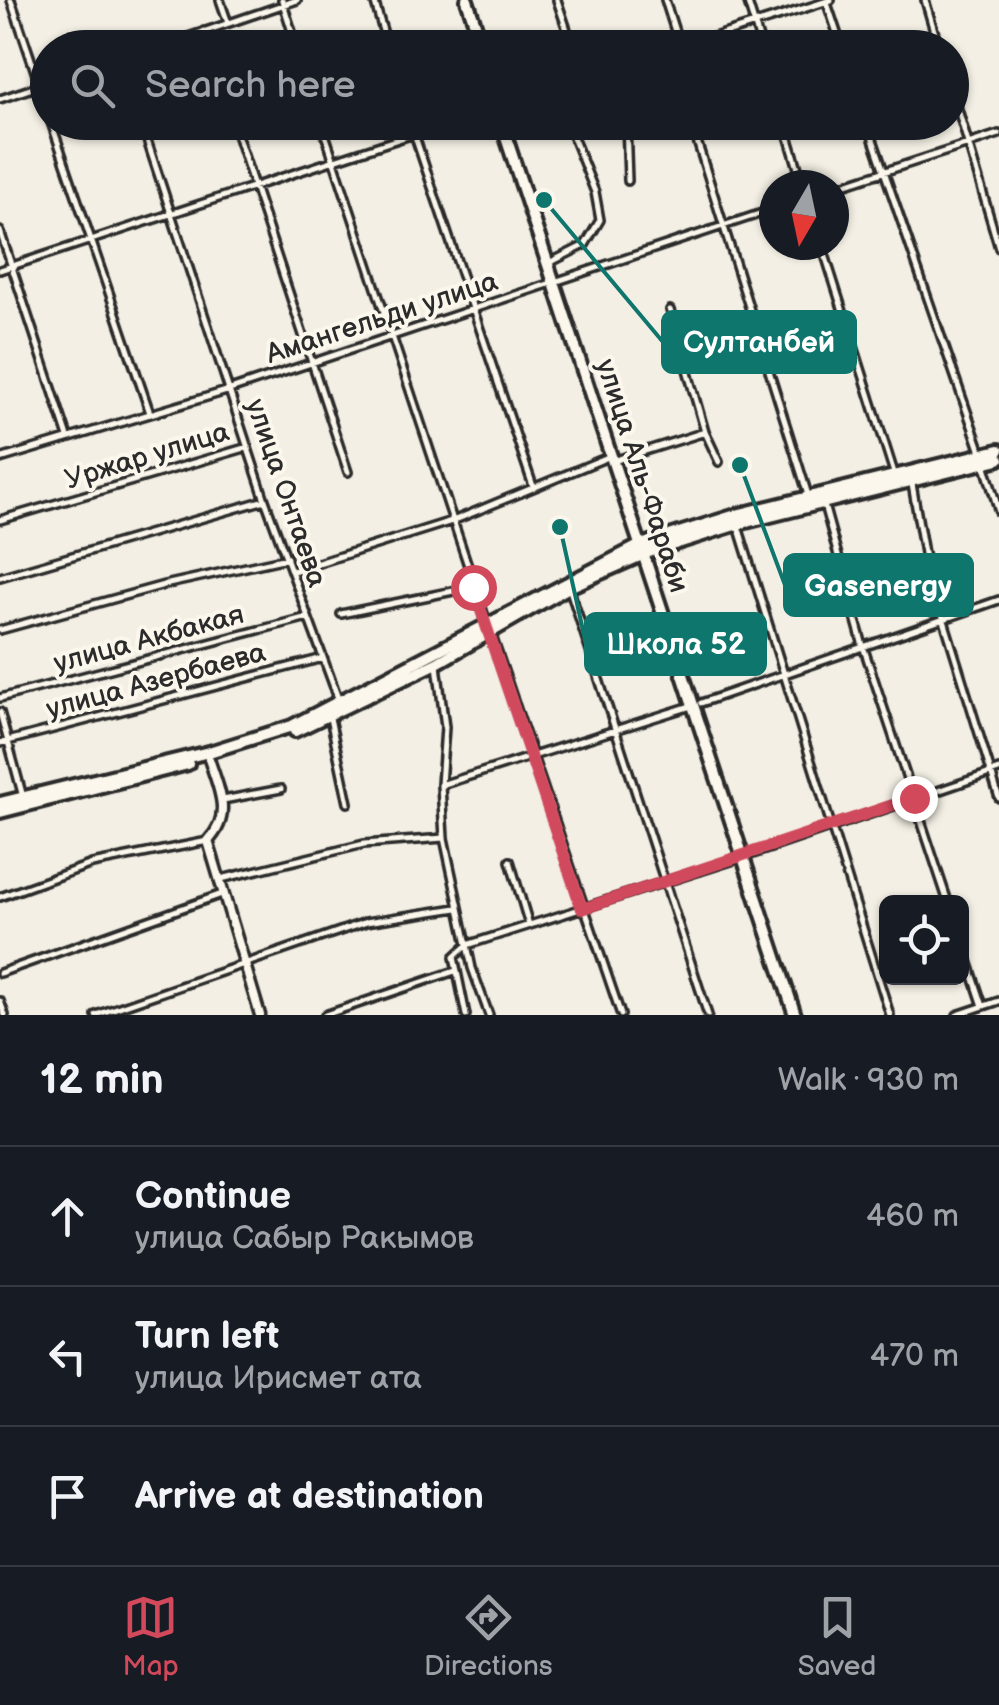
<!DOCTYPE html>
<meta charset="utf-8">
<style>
:root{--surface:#171b24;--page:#20242c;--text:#f1f3f6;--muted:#9ea1a6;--line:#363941;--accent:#d1495b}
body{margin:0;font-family:"Balsamiq Sans",sans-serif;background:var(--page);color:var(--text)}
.controls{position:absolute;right:30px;bottom:30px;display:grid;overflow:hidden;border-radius:15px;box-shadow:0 2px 8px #0004}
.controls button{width:90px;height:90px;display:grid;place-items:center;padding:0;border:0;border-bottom:2px solid var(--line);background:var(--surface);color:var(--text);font:50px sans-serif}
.compass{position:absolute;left:759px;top:170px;width:90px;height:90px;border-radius:50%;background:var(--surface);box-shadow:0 2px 8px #0004;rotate:189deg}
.stop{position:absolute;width:30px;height:30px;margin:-22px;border:8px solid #d1495b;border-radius:50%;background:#fff}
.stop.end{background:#d1495b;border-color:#fff;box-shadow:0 2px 10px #0008}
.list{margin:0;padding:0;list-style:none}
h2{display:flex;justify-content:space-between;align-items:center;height:130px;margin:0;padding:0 40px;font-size:42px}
h2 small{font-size:32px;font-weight:400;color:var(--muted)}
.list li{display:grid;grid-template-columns:65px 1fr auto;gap:30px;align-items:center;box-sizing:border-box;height:140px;padding:0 40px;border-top:2px solid var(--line)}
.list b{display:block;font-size:38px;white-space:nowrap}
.list p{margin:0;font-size:32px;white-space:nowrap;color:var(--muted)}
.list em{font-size:32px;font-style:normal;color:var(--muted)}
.icon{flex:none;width:55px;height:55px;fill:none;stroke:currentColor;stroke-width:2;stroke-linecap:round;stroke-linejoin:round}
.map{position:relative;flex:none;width:999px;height:1015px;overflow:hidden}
.search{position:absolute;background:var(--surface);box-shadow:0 2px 8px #0004;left:30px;right:30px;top:30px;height:110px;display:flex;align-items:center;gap:25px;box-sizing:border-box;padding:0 35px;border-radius:55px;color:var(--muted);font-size:38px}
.sheet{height:550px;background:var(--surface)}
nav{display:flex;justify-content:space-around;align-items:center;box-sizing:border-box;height:140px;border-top:2px solid var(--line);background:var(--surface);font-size:28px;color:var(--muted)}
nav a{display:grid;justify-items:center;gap:5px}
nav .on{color:var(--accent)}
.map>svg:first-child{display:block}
</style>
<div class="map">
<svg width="999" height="1015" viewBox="0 0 999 1015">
<rect width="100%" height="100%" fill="#f3efe4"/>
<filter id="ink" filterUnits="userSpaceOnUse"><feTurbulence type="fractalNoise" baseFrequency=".01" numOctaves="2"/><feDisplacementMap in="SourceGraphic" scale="20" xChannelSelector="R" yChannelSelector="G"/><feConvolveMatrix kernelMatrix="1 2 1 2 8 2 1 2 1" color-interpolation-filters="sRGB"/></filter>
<g filter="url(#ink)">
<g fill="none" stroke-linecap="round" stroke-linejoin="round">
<!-- street casing -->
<g stroke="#2b2b2b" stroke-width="12">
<path id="street" d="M11 0 48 110
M220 0 228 23
M282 0 297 48
M374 0 388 48
M557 0 573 48
M665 0 680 47
M747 0 762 48
M925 0 939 48
M827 3 842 48
M204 31 209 48
M156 48 297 0
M679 48 831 0
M952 89 999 248
M0 99 48 83
M51 122 150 413
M141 122 265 500 339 701
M233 122 348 472
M321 122 487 623
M410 122 533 486
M626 122 628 181
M691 122 808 495
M784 122 803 185
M867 122 981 452
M834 188 999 134
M0 231 68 437
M822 245 895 476
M553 261 585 245 600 220 595 192 567 122
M0 270 450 122
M705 432 719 462
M0 459 230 390 774 209
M613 461 705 432 670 310
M984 463 999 512
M912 484 925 559 999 798
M824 505 863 646 948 902
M0 520 248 447
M738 526 890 1015
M293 571 455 520 608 457
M0 577 265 500
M570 590 708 1015
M341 614 473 587
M0 630 164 585 287 558
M491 633 621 1015
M437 665 445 727 441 785 444 838 472 968 489 1015
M0 698 308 617
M701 703 999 600
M0 712 23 797
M330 718 348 803
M0 743 323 658
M441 785 691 706
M223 800 281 789
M510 861 529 925
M221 879 364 844 444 838
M0 897 92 864 208 841
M962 943 983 1006
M0 973 222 894
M0 1001 5 1015
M96 1015 366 922 457 908
M325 1015 455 971
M466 1015 454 957 467 945 750 855 999 770
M957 1015 999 1001"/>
</g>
<!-- secondary casing -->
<g stroke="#2b2b2b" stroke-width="15">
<path id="secondary" d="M209 759C219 790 233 815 208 841L260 1015"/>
</g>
<!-- primary casing -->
<g stroke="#2b2b2b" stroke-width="18">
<path id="primary" d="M467 0 483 48
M501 122 795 1015
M295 731 437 663 569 587 649 552 738 524 999 459
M0 803 209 752 292 726 641 545 736 515 999 450
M0 812 188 764"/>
</g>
<!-- street -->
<use href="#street" stroke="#fbf7ec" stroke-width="5"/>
<!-- secondary -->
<use href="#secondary" stroke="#fbf7ec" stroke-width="8"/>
<!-- primary -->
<use href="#primary" stroke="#fbf7ec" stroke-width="10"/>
</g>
</g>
<g fill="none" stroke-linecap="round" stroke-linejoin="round" filter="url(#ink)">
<!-- route -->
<path stroke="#d1495b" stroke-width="12" d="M473 587 582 909 914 798"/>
</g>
<g text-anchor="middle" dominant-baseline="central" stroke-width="8" stroke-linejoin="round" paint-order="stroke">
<!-- street labels -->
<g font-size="28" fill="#2b2b2b" stroke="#fbf7ec">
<text transform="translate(382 318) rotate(-18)">Амангельди улица</text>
<text transform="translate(147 456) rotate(-17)">Уржар улица</text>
<text transform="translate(642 476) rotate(72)">улица Аль-Фараби</text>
<text transform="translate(286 493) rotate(71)">улица Онтаева</text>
<text transform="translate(149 639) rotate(-15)">улица Акбакая</text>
<text transform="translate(156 681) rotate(-15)">улица Азербаева</text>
</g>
</g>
<!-- callouts -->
<path fill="none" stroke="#0f766e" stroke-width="4" d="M544 200L663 342M740 465L785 585M560 527L586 644"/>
<g fill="#0f766e" stroke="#fbf7ec" stroke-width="4">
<circle cx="544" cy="200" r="10"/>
<circle cx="740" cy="465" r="10"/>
<circle cx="560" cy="527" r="10"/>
</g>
<g fill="#0f766e" stroke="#0f766e" stroke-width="4">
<rect x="663" y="312" width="192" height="60" rx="10"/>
<rect x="785" y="555" width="187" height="60" rx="10"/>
<rect x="586" y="614" width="179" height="60" rx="10"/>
</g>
<g font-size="30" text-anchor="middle" font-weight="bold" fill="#fff">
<text x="759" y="352">Султанбей</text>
<text x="878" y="596">Gasenergy</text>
<text x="676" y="654">Школа 52</text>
</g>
</svg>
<div class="controls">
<button><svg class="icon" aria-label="locate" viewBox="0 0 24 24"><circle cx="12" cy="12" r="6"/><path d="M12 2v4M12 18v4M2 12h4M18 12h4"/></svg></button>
</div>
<svg class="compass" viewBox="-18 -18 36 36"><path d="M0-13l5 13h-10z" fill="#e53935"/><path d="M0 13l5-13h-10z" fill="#9ea1a6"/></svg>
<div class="stop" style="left:473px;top:587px"></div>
<div class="stop end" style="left:914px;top:798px"></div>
<div class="search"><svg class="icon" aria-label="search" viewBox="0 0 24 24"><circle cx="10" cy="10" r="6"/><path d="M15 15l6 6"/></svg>Search here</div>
</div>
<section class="sheet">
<h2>12 min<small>Walk · 930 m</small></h2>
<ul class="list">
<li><svg class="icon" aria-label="ahead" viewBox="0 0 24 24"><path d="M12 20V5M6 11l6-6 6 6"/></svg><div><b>Continue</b><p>улица Сабыр Ракымов</p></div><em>460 m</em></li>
<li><svg class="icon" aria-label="left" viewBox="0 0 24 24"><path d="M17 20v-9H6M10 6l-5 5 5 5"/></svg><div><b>Turn left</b><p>улица Ирисмет ата</p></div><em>470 m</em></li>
<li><svg class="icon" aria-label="arrive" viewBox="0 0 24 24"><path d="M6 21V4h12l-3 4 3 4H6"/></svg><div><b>Arrive at destination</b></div></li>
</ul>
</section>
<nav>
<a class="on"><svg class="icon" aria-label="map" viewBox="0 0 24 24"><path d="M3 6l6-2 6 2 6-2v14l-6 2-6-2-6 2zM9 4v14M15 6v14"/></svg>Map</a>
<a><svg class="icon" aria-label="directions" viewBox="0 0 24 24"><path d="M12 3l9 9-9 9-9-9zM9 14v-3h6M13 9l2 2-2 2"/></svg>Directions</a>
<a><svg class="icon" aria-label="saved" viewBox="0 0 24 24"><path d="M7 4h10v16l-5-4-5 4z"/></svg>Saved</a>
</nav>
